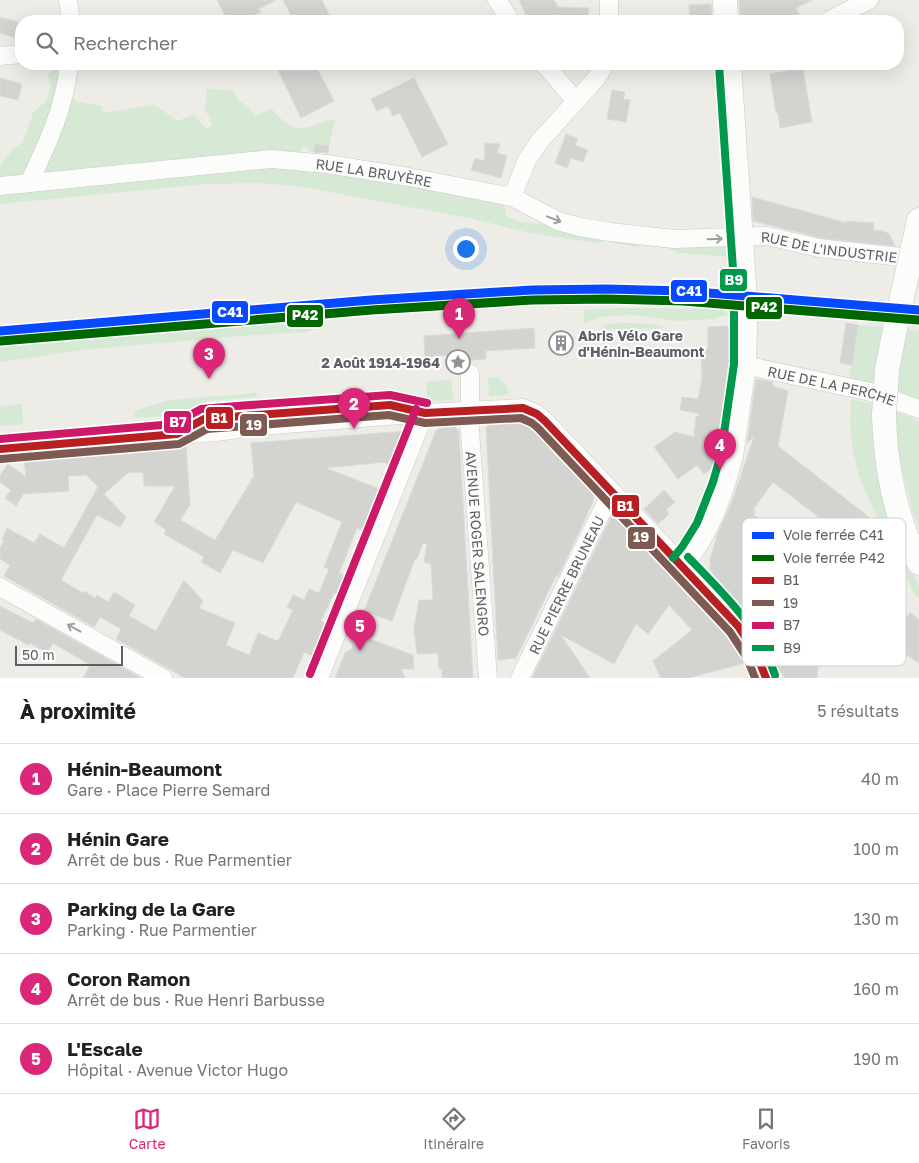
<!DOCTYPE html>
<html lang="fr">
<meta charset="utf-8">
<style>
:root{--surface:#fff;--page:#f6f6f6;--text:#202124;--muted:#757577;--line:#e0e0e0;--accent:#db2777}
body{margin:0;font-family:"Golos Text",sans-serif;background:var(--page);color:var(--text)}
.scale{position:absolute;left:15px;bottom:12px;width:108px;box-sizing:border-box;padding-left:5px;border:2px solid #5d6065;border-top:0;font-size:14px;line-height:18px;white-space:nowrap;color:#5d6065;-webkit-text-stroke:4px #fff;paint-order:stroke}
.you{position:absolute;left:465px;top:248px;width:18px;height:18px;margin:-12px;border:4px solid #fff;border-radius:50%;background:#1a73e8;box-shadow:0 0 0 8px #1a73e833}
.badge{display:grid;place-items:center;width:32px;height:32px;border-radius:50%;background:var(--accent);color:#fff;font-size:16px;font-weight:700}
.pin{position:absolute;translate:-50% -41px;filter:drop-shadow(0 1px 2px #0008)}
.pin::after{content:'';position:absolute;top:26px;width:18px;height:15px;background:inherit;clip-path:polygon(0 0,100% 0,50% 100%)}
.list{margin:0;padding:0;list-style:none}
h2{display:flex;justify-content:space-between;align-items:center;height:65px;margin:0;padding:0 20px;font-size:21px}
h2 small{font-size:16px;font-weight:400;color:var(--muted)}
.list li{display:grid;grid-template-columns:32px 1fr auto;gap:15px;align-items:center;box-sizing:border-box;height:70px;padding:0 20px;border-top:1px solid var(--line)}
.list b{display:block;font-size:19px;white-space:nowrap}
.list p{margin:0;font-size:16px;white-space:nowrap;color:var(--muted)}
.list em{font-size:16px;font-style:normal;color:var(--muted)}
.icon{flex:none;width:28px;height:28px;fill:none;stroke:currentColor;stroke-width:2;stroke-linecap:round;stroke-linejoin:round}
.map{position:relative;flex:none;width:919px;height:678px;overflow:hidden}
.search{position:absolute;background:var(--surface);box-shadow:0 5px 20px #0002;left:15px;right:15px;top:15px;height:55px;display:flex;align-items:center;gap:12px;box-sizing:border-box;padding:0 18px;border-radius:20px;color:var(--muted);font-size:19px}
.sheet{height:415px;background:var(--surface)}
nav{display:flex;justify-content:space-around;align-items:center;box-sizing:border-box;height:70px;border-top:1px solid var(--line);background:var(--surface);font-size:14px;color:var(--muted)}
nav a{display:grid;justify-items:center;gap:2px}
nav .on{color:var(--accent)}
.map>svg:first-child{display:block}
</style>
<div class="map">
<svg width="919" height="678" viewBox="0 0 919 678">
<rect width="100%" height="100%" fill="#edece7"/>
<!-- green -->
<path fill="#d5e9d4" d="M56 66 60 70V95L83 103 102 106 103 113 155 105 177 121 194 115 207 129 212 124 205 109 207 89 233 91 239 101 246 105 255 116 271 108C278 117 292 130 304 128 315 127 322 120 335 120L329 146 315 144 314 152 308 151V148L302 147 301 153 495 201 505 206 506 216 521 222 544 224 576 232 731 245V257L680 253 668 248 643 245 636 247 604 241 596 243 526 232 474 219 303 187 260 183 206 184 0 204V166L12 150 23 142 33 113 46 101 51 85 48 75Z
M617 308 717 309 727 311V315L713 319 679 321 633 315 611 316 600 317 584 324V310Z
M319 320 316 329 306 332 252 335 81 350 0 362V346L250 325Z
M627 323 652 324 668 328 599 330 606 324Z
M858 325 884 327 874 384 849 379Z
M908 329 919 331V400L896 391 899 365Z
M497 377 507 386 508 395 489 396 488 378Z
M451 380 453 400 428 402 426 382Z
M256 393 257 397 207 401 169 416 135 418 134 411 169 400Z
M851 399 872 404 874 451 877 474 905 560 919 585V599L913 591 906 577 895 569 898 565 872 544 881 528C877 516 872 506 867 495 853 464 848 432 851 399Z
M22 404 23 424 0 426V406Z
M895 411 919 421V528L912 509 898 454Z"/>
<!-- building -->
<path fill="#d3d3d0" stroke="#dcdbd6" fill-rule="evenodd" d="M217 0H276L259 9 261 12 243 21H228Z
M283 0H322L332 21H294Z
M519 0H554L558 7 589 8 588 21H558L557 14 543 21H529Z
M739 0H812L796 8 802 21H770L767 16 756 21H740Z
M711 4 712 21H694L693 17H690L689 5Z
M0 17 21 23V39L0 33Z
M275 64H315L334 101 301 118Z
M790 64H802L812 122 780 128 778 113H776L770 74 792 70Z
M0 78 22 84 18 100 0 96Z
M414 78 448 144 422 157 400 113 393 116 388 106 377 111 371 99Z
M612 90 625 92 623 99 630 100 626 122 607 119Z
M566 134 578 139 575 145 588 150 583 162 571 158 567 168 555 163Z
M485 143 500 144 497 153 507 156 501 178 471 170 475 158 484 161Z
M315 144 329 146 328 153 314 152Z
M752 197 847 223V221L874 223 873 230 884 231 889 234 895 246 821 238 753 221Z
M846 323 858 325 852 365 840 363Z
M731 326 730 364 720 439 705 449 715 463 714 467 704 474 697 465 678 479 654 447 675 432 694 437 696 417 700 414 680 410 682 397 698 399 702 378 701 349H708V327Z
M534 328 535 348 486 351V359L450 362V355L425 357 424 336Z
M756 379 773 382 772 386 788 391 778 446 869 517 865 522 870 526 855 546 847 539 831 552 852 575 842 580 797 544 818 517 808 509 773 482 753 510 756 512 753 515 764 522 752 545 755 546 753 550 781 561 758 580 774 600 780 595 784 601 803 585 805 588 823 578 836 583 799 603 802 606 782 621 794 635 805 633 812 658 819 659 817 678H784L782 672 780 674 771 645 735 598 734 599 710 570V560L717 535 731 504 754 437 747 443Z
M521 421 527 423 583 483 593 494 594 500 558 577 556 576 516 658 498 660 486 427 491 423Z
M454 426 459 431 473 678H442V669H439L438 653 417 654 414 629 419 600H433L431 564 424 562 427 544 423 543 417 559H415L392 621 364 611 436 431 441 427Z
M406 431 392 466 384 462 326 468 382 490 365 531 357 528 339 573 347 576 339 595 334 593 321 621 328 624 314 657 304 652 293 678H185L116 639 121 629 100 617 94 627 4 576 10 565 0 559V548L4 540 2 539 7 528 34 543 40 534 64 548 98 487 86 475 68 476 69 491 23 494 16 506 5 498 11 490 0 482V475L8 464 26 477 24 458 186 445 190 505 180 520 215 540 254 476 251 443ZM129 472 143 473 144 486H175L154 522 166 530 164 534 204 557 201 562 220 573 233 550 263 563 296 502 342 522 324 567 329 569 319 593 309 589 304 600 293 595 287 607 293 610 278 641 258 633 249 655 226 645 235 623 199 608 203 601 184 580 156 631 129 616 135 605 114 592 108 602 97 595 95 598 84 591 83 593 61 580 97 515 120 527 126 517 104 494Z
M664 490 675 502 666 510 669 514 658 524 644 509Z
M614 516 726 636 746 663 688 678H661L653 661 692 630 669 605 648 634 636 624 614 664 561 635 590 678H532L611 517Z
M871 597 903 621 910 612 919 620V663L896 648 900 642 858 612Z
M0 606 33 623 36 619 141 678H83L90 665 53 643 47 653 30 643 28 645 0 630Z
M354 633 413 655 414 669H401L405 678H335L345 653 353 648 350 640Z"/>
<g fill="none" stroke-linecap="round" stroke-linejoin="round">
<!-- street casing -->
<g stroke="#cacac9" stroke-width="19">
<g id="street">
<path d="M68 0 71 21"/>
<path d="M497 0 511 21"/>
<path d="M609 21V0"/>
<path d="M828 21 869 0"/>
<path d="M0 56 21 54"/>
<path d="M544 64 576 101"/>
<path d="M29 183C47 145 65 107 69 64"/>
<path id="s1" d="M0 186 271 159 327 164 409 177 512 197 558 221 580 227 610 232 674 239 767 236 819 248 919 259"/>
<path d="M512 197 527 160 539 142 595 80 601 71 603 64"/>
<path id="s2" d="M744 365 871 392 919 409"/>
<path id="s3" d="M470 373V431L488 678"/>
<path d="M0 449 216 432 260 426 425 413 523 408 537 414 545 421 681 564"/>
<path d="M0 587 163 678"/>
<path d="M319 678 425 413"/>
<path id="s4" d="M520 678 608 499 613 493"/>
</g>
</g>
<!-- secondary casing -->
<g stroke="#c9c9c7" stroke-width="25">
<path id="secondary" d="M725 0 726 21
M729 64 744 284 745 329 744 365 731 456C721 494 707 535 681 564 711 596 755 634 766 678
M913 247 919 220
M886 387 887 370 896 324
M884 414C885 462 895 520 919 563"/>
</g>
<!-- street -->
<use href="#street" stroke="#fcfcfb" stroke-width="18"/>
<!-- secondary -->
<use href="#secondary" stroke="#fcfcfb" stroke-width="24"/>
<!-- secondary-bridge casing -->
<g stroke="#c9c9c7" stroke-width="25" stroke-linecap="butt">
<path id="secondary-bridge" d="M896 324 913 247
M884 414 886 387"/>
</g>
<!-- secondary-bridge -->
<use href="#secondary-bridge" stroke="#fcfcfb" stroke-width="24"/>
<!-- bus-1 casing -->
<g stroke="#fff" stroke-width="11">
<path id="bus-1" d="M0 449 177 434 204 419 390 405 425 413 523 408 537 414 545 421 738 626 756 653 766 678"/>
</g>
<!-- bus-2 casing -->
<g stroke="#fff" stroke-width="11">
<path id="bus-2" d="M1 459 179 444 207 429 389 415 425 423 521 418 532 423 538 428 730 632 747 658 755 678"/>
</g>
<!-- bus-3 casing -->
<g stroke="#fff" stroke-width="11">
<path id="bus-3" d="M0 439 174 424 201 409 237 406 390 395 427 403
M310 674 416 409"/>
</g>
<!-- bus-4 casing -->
<g stroke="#fff" stroke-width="11">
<path id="bus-4" d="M688 557C723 593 759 627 775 675
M673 558 682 547 697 523 713 482 721 454 734 364V284L719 65"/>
</g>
<!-- bus-1 -->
<use href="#bus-1" stroke="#b71f22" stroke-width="8"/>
<!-- bus-2 -->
<use href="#bus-2" stroke="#7d5a52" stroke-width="8"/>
<!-- bus-3 -->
<use href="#bus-3" stroke="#cc1a69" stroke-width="8"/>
<!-- bus-4 -->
<use href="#bus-4" stroke="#00984d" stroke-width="8"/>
<!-- rail-1 casing -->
<g stroke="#fff" stroke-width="12">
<path id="rail-1" d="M0 331 371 300 532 290 607 289 684 291 919 310"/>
</g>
<!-- rail-2 casing -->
<g stroke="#fff" stroke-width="12">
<path id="rail-2" d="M1 341 372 310 532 300 607 299 683 301 918 320"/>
</g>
<!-- rail-1 -->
<use href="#rail-1" stroke="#0749ff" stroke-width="9"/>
<!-- rail-2 -->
<use href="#rail-2" stroke="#060" stroke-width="9"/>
</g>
<!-- one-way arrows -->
<defs><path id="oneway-shaft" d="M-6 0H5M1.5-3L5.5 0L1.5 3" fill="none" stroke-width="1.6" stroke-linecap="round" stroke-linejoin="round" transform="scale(1.25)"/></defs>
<g stroke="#9d9ea1">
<use href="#oneway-shaft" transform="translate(554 219) rotate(21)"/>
<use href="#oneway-shaft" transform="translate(715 239) rotate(-2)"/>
<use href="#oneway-shaft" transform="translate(74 628) rotate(-151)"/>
</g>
<!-- icons -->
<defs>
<g id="building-ring" transform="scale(1.25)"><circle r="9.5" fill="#fff" stroke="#8f9192" stroke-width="1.5"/><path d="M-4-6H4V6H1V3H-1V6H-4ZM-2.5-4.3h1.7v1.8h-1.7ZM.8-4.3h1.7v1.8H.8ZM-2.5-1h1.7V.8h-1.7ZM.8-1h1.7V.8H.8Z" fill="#8f9192"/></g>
<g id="sight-ring" transform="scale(1.25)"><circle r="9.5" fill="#fff" stroke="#8f9192" stroke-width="1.5"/><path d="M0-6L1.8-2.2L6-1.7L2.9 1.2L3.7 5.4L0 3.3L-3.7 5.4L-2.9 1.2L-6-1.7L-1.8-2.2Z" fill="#8f9192"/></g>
</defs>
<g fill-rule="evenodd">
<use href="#building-ring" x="561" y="343"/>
<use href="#sight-ring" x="458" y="362"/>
</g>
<g text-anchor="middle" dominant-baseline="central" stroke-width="4" stroke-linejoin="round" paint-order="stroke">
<!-- street labels -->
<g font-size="14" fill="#5d6065" stroke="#fff">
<text stroke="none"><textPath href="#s1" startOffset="376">RUE LA BRUYÈRE</textPath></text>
<text stroke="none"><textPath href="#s1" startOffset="842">RUE DE L'INDUSTRIE</textPath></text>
<text stroke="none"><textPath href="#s2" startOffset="90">RUE DE LA PERCHE</textPath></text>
<text stroke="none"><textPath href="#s3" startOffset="171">AVENUE ROGER SALENGRO</textPath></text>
<text stroke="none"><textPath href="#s4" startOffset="104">RUE PIERRE BRUNEAU</textPath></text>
</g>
<!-- poi labels -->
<g font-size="14" font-weight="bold" fill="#5d6065" stroke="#fff" text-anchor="start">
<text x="578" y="335">Abris Vélo Gare<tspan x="578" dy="16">d'Hénin-Beaumont</tspan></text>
<text x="440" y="362" text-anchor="end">2 Août 1914-1964</text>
</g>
</g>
<!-- legend -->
<rect x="742" y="518" width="164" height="148" rx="8" fill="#fff" stroke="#cecfd1" stroke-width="1"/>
<rect x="752" y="532" width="22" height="7" fill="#0749ff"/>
<rect x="752" y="555" width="22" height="6" fill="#060"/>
<rect x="752" y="577" width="22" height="7" fill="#b71f22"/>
<rect x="752" y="600" width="22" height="6" fill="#7d5a52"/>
<rect x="752" y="622" width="22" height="7" fill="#cc1a69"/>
<rect x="752" y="645" width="22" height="6" fill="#00984d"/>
<g font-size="14" fill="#5d6065">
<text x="783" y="540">Voie ferrée C41</text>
<text x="783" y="563">Voie ferrée P42</text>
<text x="783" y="585">B1</text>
<text x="783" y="608">19</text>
<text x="783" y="630">B7</text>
<text x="783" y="653">B9</text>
</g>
<g stroke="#fff" stroke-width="2">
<rect x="719" y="268" width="29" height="24" rx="5" fill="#00984d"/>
<rect x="670" y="279" width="38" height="24" rx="5" fill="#0749ff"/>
<rect x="745" y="296" width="38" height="24" rx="5" fill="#060"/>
<rect x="211" y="300" width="38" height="24" rx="5" fill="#0749ff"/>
<rect x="286" y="304" width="38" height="24" rx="5" fill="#060"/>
<rect x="205" y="406" width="29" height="24" rx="5" fill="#b71f22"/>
<rect x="163" y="410" width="29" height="24" rx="5" fill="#cc1a69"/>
<rect x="239" y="413" width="29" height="24" rx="5" fill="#7d5a52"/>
<rect x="611" y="494" width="29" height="24" rx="5" fill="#b71f22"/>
<rect x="627" y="526" width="29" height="24" rx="5" fill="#7d5a52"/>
</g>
<g font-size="14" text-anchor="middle" font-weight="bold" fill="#fff">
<text x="734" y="285">B9</text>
<text x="689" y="296">C41</text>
<text x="764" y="312">P42</text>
<text x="230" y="317">C41</text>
<text x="305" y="320">P42</text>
<text x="219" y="423">B1</text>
<text x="178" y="427">B7</text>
<text x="254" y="430">19</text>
<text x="625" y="511">B1</text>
<text x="641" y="542">19</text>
</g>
</svg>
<div class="scale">50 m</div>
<div class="you"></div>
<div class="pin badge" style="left:459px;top:339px">1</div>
<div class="pin badge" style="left:354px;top:429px">2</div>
<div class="pin badge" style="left:209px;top:379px">3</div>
<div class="pin badge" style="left:720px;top:470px">4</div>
<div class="pin badge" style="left:360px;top:651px">5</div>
<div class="search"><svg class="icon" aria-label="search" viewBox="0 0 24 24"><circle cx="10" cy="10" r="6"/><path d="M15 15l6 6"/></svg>Rechercher</div>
</div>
<section class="sheet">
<h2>À proximité<small>5 résultats</small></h2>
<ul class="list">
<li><span class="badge">1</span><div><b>Hénin-Beaumont</b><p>Gare · Place Pierre Semard</p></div><em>40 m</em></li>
<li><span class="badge">2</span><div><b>Hénin Gare</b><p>Arrêt de bus · Rue Parmentier</p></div><em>100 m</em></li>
<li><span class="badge">3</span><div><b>Parking de la Gare</b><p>Parking · Rue Parmentier</p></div><em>130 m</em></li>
<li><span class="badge">4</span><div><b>Coron Ramon</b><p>Arrêt de bus · Rue Henri Barbusse</p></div><em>160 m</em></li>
<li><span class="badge">5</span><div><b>L'Escale</b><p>Hôpital · Avenue Victor Hugo</p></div><em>190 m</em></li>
</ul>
</section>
<nav>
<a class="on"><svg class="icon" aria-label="map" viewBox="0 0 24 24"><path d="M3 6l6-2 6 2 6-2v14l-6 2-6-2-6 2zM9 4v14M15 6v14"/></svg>Carte</a>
<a><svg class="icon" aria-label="directions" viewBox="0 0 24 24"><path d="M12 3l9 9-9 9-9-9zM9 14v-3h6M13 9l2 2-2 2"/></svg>Itinéraire</a>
<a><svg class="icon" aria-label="saved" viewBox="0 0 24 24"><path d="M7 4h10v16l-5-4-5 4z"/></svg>Favoris</a>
</nav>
